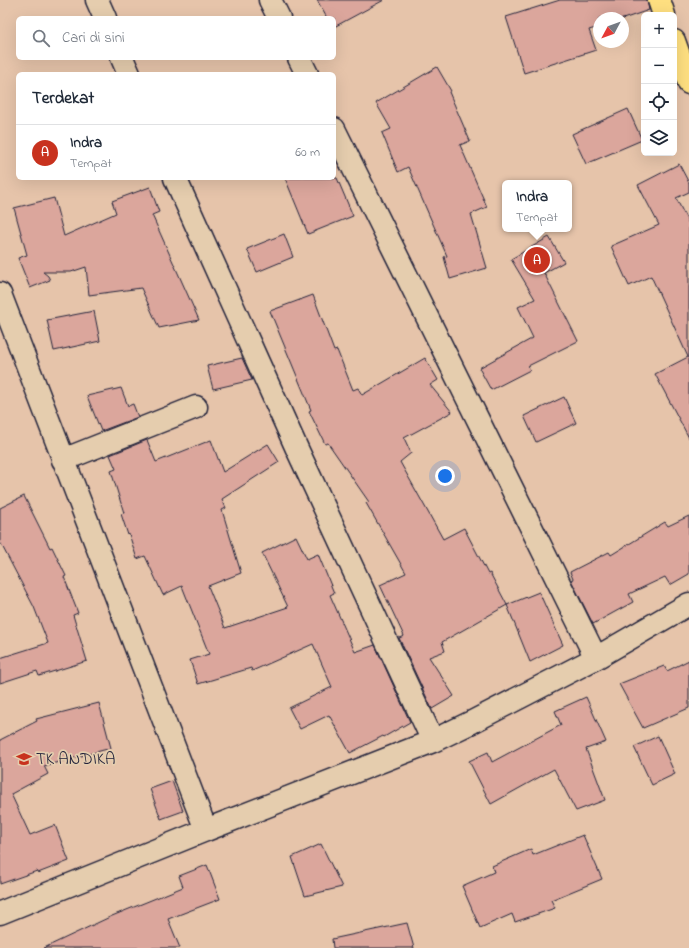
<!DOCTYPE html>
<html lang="id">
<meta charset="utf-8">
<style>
:root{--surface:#fff;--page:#f6f6f7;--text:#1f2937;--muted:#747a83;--line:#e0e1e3;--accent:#c8321e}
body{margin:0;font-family:"Indie Flower",sans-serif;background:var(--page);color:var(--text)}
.controls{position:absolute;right:12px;top:12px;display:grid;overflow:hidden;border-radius:6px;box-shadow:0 4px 16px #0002}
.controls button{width:36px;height:36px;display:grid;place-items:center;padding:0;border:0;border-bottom:1px solid var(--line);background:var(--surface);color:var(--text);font:20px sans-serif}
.compass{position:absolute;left:593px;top:12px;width:36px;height:36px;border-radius:50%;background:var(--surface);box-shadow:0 4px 16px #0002;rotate:229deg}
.you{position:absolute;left:445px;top:476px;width:14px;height:14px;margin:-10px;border:3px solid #fff;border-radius:50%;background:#1a73e8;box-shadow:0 0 0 6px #1a73e833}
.badge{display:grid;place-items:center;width:26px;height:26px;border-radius:50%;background:var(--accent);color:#fff;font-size:13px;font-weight:700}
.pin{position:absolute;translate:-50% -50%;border:2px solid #fff;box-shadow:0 1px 4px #0006}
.popup{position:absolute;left:502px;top:180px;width:70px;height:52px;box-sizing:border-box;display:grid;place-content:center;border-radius:6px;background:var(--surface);filter:drop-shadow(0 1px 3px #0005);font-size:13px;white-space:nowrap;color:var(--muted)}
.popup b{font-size:15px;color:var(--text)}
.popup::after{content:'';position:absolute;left:50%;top:100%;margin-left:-8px;border:8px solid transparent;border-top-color:var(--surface)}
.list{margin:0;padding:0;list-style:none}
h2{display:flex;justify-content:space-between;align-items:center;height:52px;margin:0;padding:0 16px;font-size:17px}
h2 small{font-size:13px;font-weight:400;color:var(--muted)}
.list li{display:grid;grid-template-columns:26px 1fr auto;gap:12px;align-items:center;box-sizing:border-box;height:56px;padding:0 16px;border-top:1px solid var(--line)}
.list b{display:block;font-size:15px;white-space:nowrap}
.list p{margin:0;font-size:13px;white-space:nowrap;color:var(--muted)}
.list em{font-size:13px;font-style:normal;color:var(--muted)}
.icon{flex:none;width:22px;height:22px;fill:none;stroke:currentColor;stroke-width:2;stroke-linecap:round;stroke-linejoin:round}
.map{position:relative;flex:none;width:689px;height:948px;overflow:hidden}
.search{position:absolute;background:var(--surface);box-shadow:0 4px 16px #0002;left:16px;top:16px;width:320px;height:44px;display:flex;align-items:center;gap:10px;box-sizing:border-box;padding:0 14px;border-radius:6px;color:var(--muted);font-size:15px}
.panel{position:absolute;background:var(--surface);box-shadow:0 4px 16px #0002;left:16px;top:72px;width:320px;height:108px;border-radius:6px}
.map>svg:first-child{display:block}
</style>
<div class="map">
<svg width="689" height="948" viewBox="0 0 689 948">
<rect width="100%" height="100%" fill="#e6c4aa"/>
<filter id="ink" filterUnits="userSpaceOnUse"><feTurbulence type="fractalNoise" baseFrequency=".025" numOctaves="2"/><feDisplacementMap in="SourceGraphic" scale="8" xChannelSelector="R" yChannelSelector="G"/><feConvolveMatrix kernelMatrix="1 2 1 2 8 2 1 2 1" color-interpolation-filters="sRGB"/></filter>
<g filter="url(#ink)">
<!-- building -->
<path fill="#dba69c" stroke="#22223b" d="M317 0H384L334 27V18H327Z
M560 0H647L649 10 623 19 599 18V27L589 30 596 50 524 73 506 17Z
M437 67 451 91 449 92 470 141 460 145 487 207 471 214 487 268 450 279 444 257 447 256 408 167 398 172 382 133 391 129 376 103Z
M628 109 642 140 586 164 572 134Z
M679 164 689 183V192L676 198 689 224V438L655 374 688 357 651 276 629 286 611 246 659 225 638 185Z
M285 178H337L353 216 308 234Z
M150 187 159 212 152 215 199 320 159 328 141 288 89 295 86 267 71 272H43L48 276 50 280 30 288 18 258 27 255 14 208 54 198 64 236 116 213 112 201Z
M284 234 293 257 257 272 247 249Z
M549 237 564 262 544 273 578 341 528 366 530 370 491 390 479 368 533 338 518 307 535 299 511 259Z
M313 295 334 351 337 350 353 390 358 388 362 395 425 358 438 380 430 385 452 412 404 438 411 453 400 462 443 539 464 528 488 574 490 573 507 605 442 642 445 651 429 657 454 696 432 709 399 638 404 636 380 585 406 573 366 503 369 502 328 443 325 444 309 411 311 410 270 311Z
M94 311 100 341 54 351 47 320Z
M242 358 252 380 213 389 207 366Z
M121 388 128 406 133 404 138 417 101 431 87 396Z
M564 397 576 423 536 442 524 416Z
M147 440 156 462 211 440 223 472 268 444 279 462 222 499 226 508 222 510 241 573 208 586 225 628 288 607 262 553 296 536 307 559 318 554 334 593 330 595 355 652 375 645 410 722 384 737 383 736 350 753 329 715 300 729 289 708 332 687 313 644 252 671 251 668 198 684 190 660 209 654 182 586 163 595 145 556 137 559 129 534 128 535 121 514 124 513 111 471 116 469 110 455Z
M24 496 50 548 52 547 66 576 64 577 78 613 73 615 87 661 39 676 37 671 0 683V658L48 643 34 607 0 542V508Z
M689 516V574L670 585 665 577 629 594 633 602 593 624 571 580 573 579 570 572 609 552 611 555 665 522 668 526Z
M539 592 563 645 530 662 507 605Z
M689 660V708L643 728 619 684 664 666 667 671Z
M586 697 606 742 586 749 605 800 576 811 554 769 491 804 469 761 488 752 492 762 561 725 555 711Z
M99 703 111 748 44 766 48 774 11 794 30 835 55 825 69 861 38 873 37 871 0 884V740L37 721 36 719Z
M658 736 675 774 652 785 634 747Z
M172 781 183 811 161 819 150 789Z
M583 835 602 879 551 900 555 908 515 922 512 914 480 928 462 886 494 872 492 866 531 849 533 855Z
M321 844 342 887 305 896 292 857Z
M207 865 220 899 168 919 180 948H44L112 916 183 887 179 876Z
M407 923 414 948H333L332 939Z"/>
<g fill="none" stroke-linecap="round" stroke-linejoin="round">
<!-- minor casing -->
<g stroke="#22223b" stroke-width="25">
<path id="minor" d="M97 0 105 18
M270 0 279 18
M122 58 129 74
M299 58 307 74
M334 129 596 658
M175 178 298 451 433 741
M0 294 206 830 433 741 472 722 596 658 689 604
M63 460 196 407
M0 913 206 830"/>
</g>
<!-- major casing -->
<g stroke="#22223b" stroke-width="25">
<path id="major" d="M659 0 664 15
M674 41 689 83"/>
</g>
<!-- minor -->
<use href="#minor" stroke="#e5cdae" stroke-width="22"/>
<!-- major -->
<use href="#major" stroke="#fedf80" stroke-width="22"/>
</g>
</g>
<!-- icons -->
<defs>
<g id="school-bare" transform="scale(1.2)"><path d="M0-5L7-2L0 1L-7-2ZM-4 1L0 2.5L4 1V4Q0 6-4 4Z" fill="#c8321e" stroke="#e5cdae" stroke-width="2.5" paint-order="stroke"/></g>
</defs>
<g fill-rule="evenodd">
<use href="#school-bare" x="24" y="759"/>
</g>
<g text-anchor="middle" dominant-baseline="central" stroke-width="3.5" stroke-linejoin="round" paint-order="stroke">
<!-- poi labels -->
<g font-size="17" fill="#22223b" stroke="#e5cdae" text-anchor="start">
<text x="36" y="759">TK ANDIKA</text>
</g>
</g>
</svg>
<div class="controls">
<button>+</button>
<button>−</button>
<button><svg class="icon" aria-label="locate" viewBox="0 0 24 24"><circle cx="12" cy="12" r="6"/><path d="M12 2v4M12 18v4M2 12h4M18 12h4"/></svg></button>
<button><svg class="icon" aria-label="layers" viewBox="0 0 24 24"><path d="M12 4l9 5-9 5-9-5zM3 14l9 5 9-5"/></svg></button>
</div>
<svg class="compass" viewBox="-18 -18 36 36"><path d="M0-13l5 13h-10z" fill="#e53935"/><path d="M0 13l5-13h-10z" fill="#747a83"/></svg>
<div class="you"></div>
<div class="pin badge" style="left:537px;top:260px">A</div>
<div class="popup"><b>Indra</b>Tempat</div>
<div class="search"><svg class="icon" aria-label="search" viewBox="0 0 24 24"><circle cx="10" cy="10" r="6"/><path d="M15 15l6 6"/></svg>Cari di sini</div>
<section class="panel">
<h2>Terdekat<small></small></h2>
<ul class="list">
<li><span class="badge">A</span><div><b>Indra</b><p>Tempat</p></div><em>60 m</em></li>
</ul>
</section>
</div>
